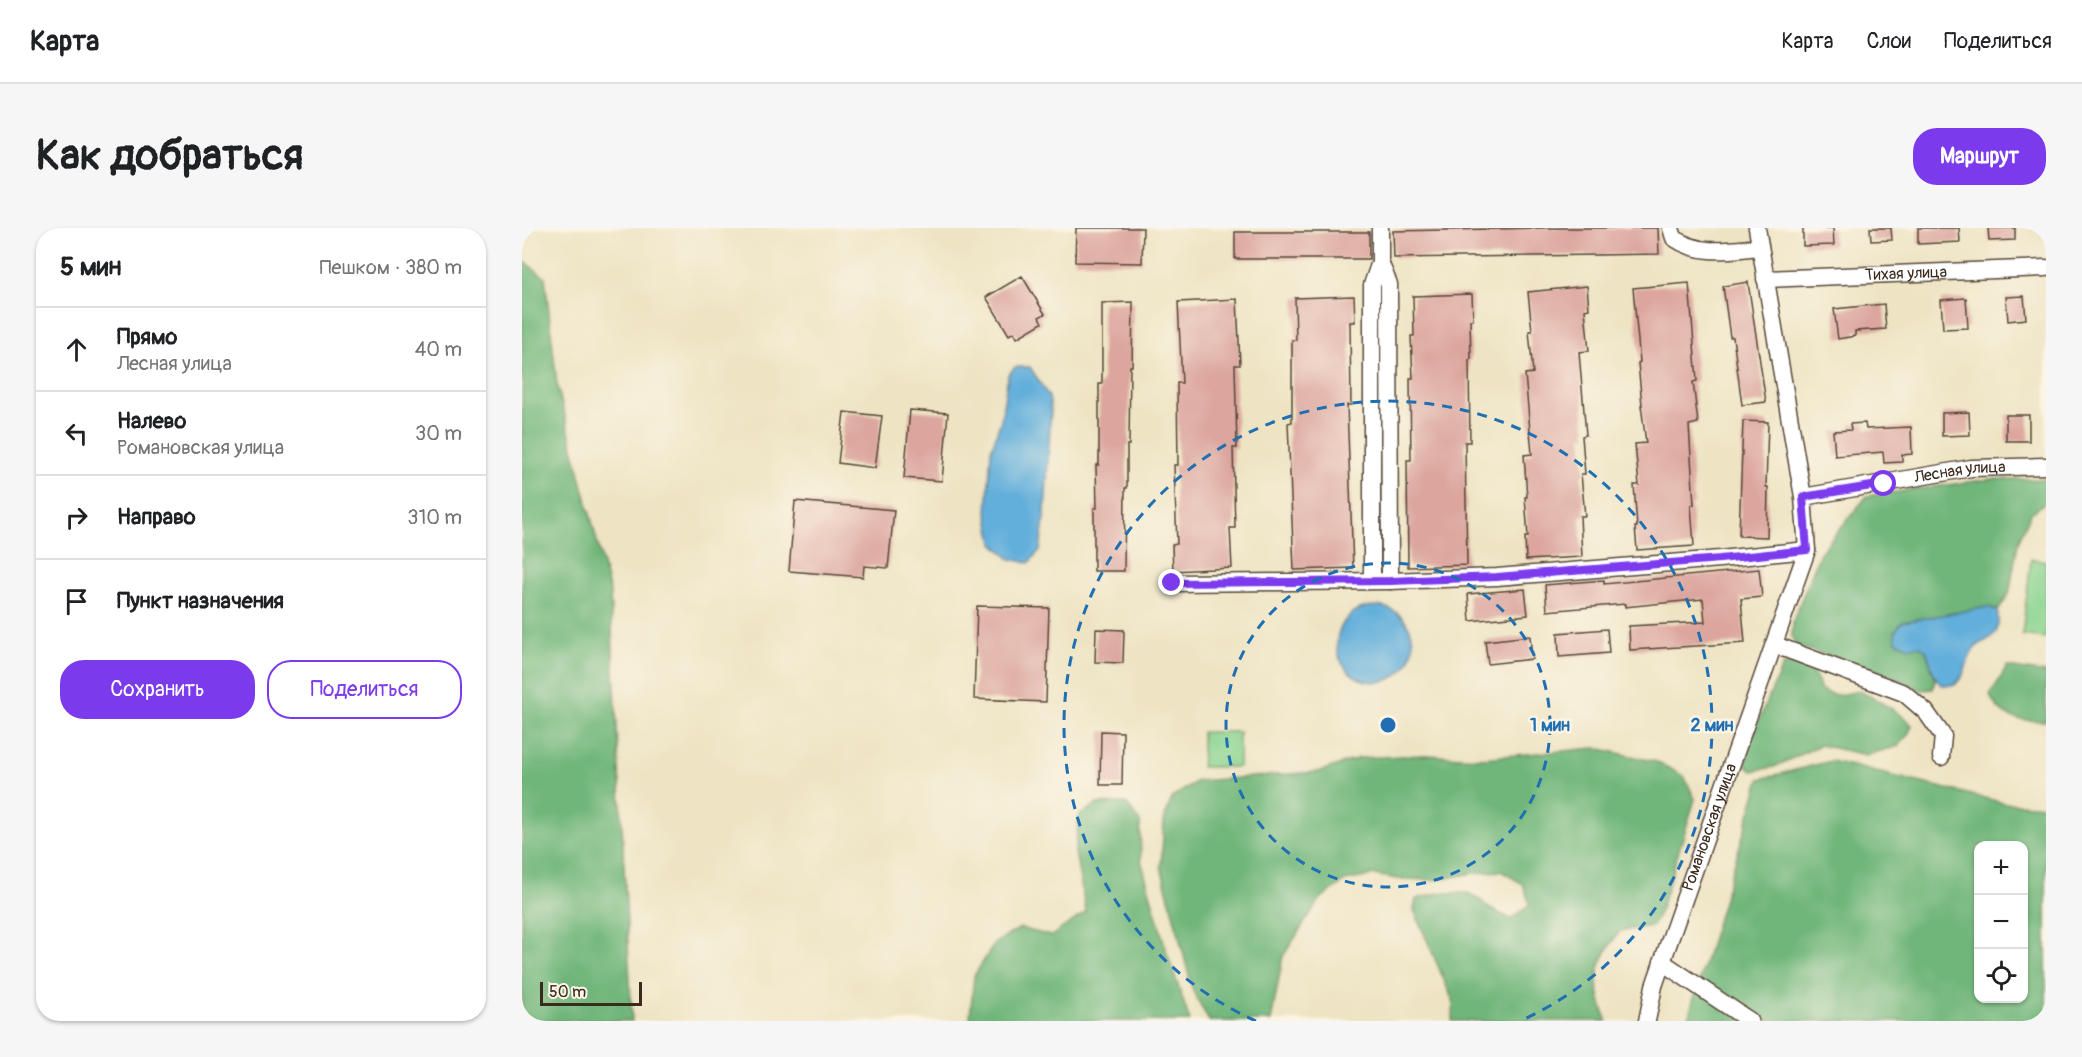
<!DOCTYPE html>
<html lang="ru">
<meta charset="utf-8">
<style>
:root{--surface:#fff;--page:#f6f6f6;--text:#202124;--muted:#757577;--line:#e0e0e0;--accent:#7c3aed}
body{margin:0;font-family:Pangolin,sans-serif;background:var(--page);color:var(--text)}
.controls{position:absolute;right:18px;bottom:18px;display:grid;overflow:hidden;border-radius:12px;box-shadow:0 2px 4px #0004}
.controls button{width:54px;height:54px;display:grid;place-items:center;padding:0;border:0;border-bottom:2px solid var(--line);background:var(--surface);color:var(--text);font:30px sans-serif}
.scale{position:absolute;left:18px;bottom:15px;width:102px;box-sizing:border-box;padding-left:6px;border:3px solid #3b2a1e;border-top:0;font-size:16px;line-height:21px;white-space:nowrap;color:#3b2a1e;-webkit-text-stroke:4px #fcf5e5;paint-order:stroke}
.stop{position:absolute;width:18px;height:18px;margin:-14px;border:4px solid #7c3aed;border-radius:50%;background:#fff}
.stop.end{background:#7c3aed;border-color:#fff;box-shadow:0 2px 6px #0008}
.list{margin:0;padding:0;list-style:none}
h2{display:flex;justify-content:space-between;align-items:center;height:78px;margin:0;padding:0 24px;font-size:26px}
h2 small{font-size:20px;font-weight:400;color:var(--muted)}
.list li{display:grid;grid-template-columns:39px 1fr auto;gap:18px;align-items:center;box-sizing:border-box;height:84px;padding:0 24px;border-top:2px solid var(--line)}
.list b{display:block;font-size:22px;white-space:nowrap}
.list p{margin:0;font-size:20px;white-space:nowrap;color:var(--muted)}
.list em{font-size:20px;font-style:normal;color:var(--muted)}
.actions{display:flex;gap:12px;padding:18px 24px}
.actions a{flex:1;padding:14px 0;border:2px solid var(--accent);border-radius:24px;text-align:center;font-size:21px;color:var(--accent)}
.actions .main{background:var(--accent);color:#fff}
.icon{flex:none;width:33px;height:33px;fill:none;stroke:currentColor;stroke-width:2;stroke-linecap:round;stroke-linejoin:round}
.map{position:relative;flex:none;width:1524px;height:793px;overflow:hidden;border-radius:24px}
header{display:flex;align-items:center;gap:36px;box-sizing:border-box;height:84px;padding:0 30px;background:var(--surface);border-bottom:2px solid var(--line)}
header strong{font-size:28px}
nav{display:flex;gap:33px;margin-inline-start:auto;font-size:21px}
.intro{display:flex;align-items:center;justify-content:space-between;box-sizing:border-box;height:144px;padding:0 36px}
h1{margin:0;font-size:42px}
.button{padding:15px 27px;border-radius:24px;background:var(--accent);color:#fff;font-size:21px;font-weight:700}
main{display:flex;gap:36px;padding:0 36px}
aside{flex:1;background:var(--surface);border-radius:24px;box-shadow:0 2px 4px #0004}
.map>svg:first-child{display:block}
</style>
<header>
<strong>Карта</strong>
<nav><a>Карта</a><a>Слои</a><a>Поделиться</a></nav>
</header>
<div class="intro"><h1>Как добраться</h1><a class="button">Маршрут</a></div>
<main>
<aside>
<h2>5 мин<small>Пешком · 380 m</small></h2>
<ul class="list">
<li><svg class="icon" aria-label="ahead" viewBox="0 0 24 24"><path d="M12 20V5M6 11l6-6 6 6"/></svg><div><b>Прямо</b><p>Лесная улица</p></div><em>40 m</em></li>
<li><svg class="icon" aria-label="left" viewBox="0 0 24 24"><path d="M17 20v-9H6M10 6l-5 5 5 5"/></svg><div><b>Налево</b><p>Романовская улица</p></div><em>30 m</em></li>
<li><svg class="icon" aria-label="right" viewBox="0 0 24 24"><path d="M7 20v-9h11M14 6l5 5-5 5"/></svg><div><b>Направо</b></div><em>310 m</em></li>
<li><svg class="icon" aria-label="arrive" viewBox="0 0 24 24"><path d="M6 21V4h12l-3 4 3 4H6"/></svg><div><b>Пункт назначения</b></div></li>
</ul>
<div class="actions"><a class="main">Сохранить</a><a>Поделиться</a></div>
</aside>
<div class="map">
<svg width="1524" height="793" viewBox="0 0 1524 793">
<rect width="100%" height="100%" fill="#fcf5e5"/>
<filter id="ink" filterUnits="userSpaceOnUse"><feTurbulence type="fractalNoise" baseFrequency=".0167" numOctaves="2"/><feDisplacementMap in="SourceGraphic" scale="12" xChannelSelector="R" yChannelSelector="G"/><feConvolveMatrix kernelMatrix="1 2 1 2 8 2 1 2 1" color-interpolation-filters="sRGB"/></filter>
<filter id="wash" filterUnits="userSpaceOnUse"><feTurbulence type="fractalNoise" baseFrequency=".008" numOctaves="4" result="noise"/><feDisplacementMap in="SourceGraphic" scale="24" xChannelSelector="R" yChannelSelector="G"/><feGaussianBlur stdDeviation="1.35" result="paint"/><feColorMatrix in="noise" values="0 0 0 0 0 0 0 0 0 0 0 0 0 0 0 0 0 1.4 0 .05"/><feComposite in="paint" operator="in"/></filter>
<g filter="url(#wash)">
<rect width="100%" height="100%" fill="#eee4c4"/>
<!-- green -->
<path fill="#8ad490" stroke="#627f57" stroke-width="1.5" d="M1509 331 1524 333V410L1500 407Z
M680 504H717V539H680Z"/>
<!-- forest -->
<path fill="#6fb67a" stroke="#55704c" stroke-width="1.5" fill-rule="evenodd" d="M0 32 23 49 35 157 88 364 110 793H0Z
M1468 251H1524V274L1509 285 1496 314 1487 366 1476 383 1466 379 1380 394 1373 404 1387 419 1398 418 1404 422 1413 451 1411 461 1399 462 1361 445 1275 418 1270 409 1271 393 1298 325 1345 268Z
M1273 436C1287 441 1296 445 1298 461 1314 471 1320 466 1338 463 1356 473 1375 482 1390 497L1387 505 1377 518 1344 527 1298 517 1252 539 1230 543 1224 537 1226 517 1261 437Z
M1485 439 1524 445V493C1499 493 1478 492 1468 467Z
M1074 520 1135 534 1162 548 1173 571 1138 683 1130 698 1098 703C1072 738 1069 753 1085 793H930L931 773 892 682 894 671 917 665H946L956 670 968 681 989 691 1008 677 1001 656 979 643 952 645 912 652 876 651 853 647 823 653 798 671 761 728 749 793H687L671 763 639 639 642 592 650 570 675 553 796 544 837 530 904 527 959 530Z
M1309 533 1483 575 1524 578V793H1165L1238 551ZM1456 618H1502V770H1456Z
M604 575 618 594 619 632 644 722 668 793H451L448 788 452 748 473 715 498 700 529 708 564 684 553 624 557 588 575 576Z"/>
<!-- water -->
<path fill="#62afdb" stroke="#4e6c7c" stroke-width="1.5" d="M493 139H508L527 169 529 181 523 285 518 322 507 335 488 331 471 315 465 284 469 223 479 192 486 147Z
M815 416a38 38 0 1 1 76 0a38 38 0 1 1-76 0Z
M1466 379 1476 383C1475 388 1477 397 1475 402 1472 411 1459 413 1453 420 1442 434 1447 443 1433 457H1420L1413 449 1404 422 1398 418 1387 419 1374 413 1373 404 1380 394Z"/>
<g id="blocks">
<!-- building -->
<path fill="#dca69e" d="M554 0H621L620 35 553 34Z
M1023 0H1136L1137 26 872 30 871 3Z
M1281 0H1311L1312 17 1281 18Z
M1348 0H1369L1370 12 1349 13Z
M1396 0H1437L1438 14 1396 16Z
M1466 0H1493V12L1467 13Z
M713 4H847V31H713Z
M500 48 523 86 517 89 520 95 495 110 492 104 487 107 464 69Z
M1226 54 1244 174 1220 177 1211 109H1208L1201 58Z
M1167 55 1175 153 1171 154 1176 195 1167 197 1172 277H1169L1172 318 1115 322 1113 299H1115L1112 257H1117L1113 216 1124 215 1119 177H1120L1116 135 1118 134 1111 60Z
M1065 58 1067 81 1063 82 1067 123 1057 124 1064 207 1060 208 1063 246H1059L1063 288H1058L1060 329 1004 332 1003 309H1006L1003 269H1005L1002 227 1010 226 1003 146 1011 145 1007 103H1010L1006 64Z
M950 66 951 92H948L949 131 947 132 948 214H943L945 337 886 339 885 232H889L888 150H891L889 108H892L891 68Z
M832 68 833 94H828L829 177H825L831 340 772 342 766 195 770 194V112H774L773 70Z
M1502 68 1504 91 1486 93 1484 69Z
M1444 70 1446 100 1421 101 1419 72Z
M715 71 718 137H713L715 220H711L713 300H708L710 340 651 343 650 317 655 316 652 237H656L655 155H660L656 74Z
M611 74 610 138H608L607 217H605V260H603L602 343H572V280H575L574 237H577V156H580V75Z
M1362 76 1364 101 1333 103V108L1316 111 1312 81Z
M388 182 426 185 420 253 382 250Z
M322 184 360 188 353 240 316 235Z
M1447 184 1448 207 1420 208V185Z
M1484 187H1507V213H1484Z
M1221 193 1246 194 1244 259H1246L1245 309 1217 308Z
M1343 195 1344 201 1389 199 1390 226 1380 227V234L1362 235 1361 224 1313 228 1311 203 1329 202 1328 196Z
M273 273 372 282 366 340 342 338 341 349 267 343Z
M1237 341 1240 369 1219 371 1223 415 1108 422 1107 398 1183 394 1181 371 1103 379V376L1025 383 1023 357 1082 352V356Z
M1003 361 1006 387 948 393 946 366Z
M455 378 527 380 524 474 452 471Z
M574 401 602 402 601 435 573 434Z
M1085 401 1087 425 1037 429 1036 405Z
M1008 408 1010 431 966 436 963 413Z
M579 503 601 504 600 557H578Z"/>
</g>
</g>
<g filter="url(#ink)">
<use href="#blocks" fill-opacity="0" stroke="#564637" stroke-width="1.5"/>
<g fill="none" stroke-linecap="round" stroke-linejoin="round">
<!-- minor casing -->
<g stroke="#564637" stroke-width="19">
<g id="minor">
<path d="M1149 0 1152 10C1178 28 1206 22 1237 19"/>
<path d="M858 34 867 56 868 353"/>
<path id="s1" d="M1243 51 1524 40"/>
<path id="s2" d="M1281 269 1449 240 1524 238"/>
<path d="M850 352V57L858 34V0"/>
<path d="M649 355 868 353 975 349 1198 331 1285 322"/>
<path d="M1253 417 1382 465 1404 484 1421 508 1419 529"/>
<path d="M1140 734 1228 793"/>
<path id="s3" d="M1125 793 1132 758 1145 720 1285 322 1281 269 1235 0"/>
</g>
</g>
<!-- minor -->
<use href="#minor" stroke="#fff" stroke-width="16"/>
</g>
</g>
<g fill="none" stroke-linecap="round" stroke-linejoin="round" filter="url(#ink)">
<!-- route -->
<path stroke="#7c3aed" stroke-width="8" d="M650 355 868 353 975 349 1198 331 1285 322 1281 269 1362 256"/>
</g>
<!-- distance rings -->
<g fill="none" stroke="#1f6fb2" stroke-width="3" stroke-dasharray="10 8">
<circle cx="866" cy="497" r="162"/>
<path d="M734 793A324 324 0 1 1 998 793"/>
</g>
<g text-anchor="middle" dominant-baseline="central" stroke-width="5" stroke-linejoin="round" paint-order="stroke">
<!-- street labels -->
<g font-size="16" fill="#3b2a1e" stroke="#fcf5e5">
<text stroke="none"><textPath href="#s1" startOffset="141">Тихая улица</textPath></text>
<text stroke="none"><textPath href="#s2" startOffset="159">Лесная улица</textPath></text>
<text stroke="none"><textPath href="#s3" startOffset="204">Романовская улица</textPath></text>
</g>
</g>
<circle cx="866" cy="497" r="9" fill="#1f6fb2" stroke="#fcf5e5" stroke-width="3"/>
<g font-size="18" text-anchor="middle" font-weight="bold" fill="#1f6fb2" stroke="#fcf5e5" stroke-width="5" stroke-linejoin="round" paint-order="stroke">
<text x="1028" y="503">1 мин</text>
<text x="1190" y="503">2 мин</text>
</g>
</svg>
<div class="controls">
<button>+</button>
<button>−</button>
<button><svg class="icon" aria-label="locate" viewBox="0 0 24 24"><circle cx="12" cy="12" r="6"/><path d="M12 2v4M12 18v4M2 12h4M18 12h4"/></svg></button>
</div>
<div class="scale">50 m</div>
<div class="stop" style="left:1362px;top:256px"></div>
<div class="stop end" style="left:650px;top:355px"></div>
</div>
</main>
